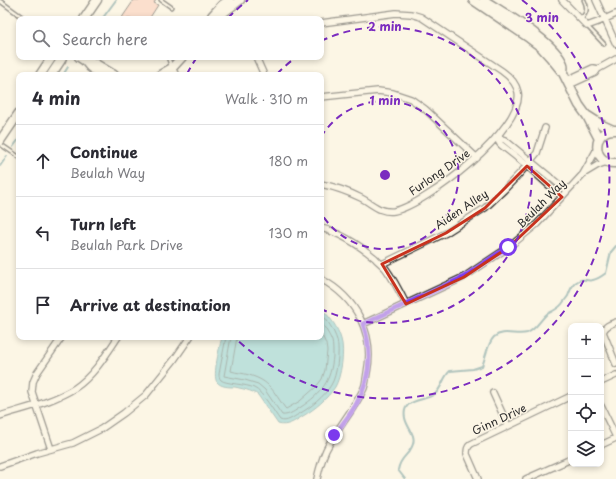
<!DOCTYPE html>
<meta charset="utf-8">
<style>
:root{--surface:#fff;--page:#f7f7f7;--text:#2b2b33;--muted:#7c7c81;--line:#e1e1e2}
body{margin:0;font-family:"Playpen Sans",sans-serif;background:var(--page);color:var(--text)}
.controls{position:absolute;right:12px;bottom:12px;display:grid;overflow:hidden;border-radius:8px;box-shadow:0 2px 6px #0003}
.controls button{width:36px;height:36px;display:grid;place-items:center;padding:0;border:0;border-bottom:1px solid var(--line);background:var(--surface);color:var(--text);font:20px sans-serif}
.stop{position:absolute;width:12px;height:12px;margin:-9px;border:3px solid #7c3aed;border-radius:50%;background:#fff}
.stop.end{background:#7c3aed;border-color:#fff;box-shadow:0 1px 4px #0008}
.list{margin:0;padding:0;list-style:none}
h2{display:flex;justify-content:space-between;align-items:center;height:52px;margin:0;padding:0 16px;font-size:17px}
h2 small{font-size:13px;font-weight:400;color:var(--muted)}
.list li{display:grid;grid-template-columns:26px 1fr auto;gap:12px;align-items:center;box-sizing:border-box;height:72px;padding:0 16px;border-top:1px solid var(--line)}
.list b{display:block;font-size:15px;white-space:nowrap}
.list p{margin:0;font-size:13px;white-space:nowrap;color:var(--muted)}
.list em{font-size:13px;font-style:normal;color:var(--muted)}
.icon{flex:none;width:22px;height:22px;fill:none;stroke:currentColor;stroke-width:2;stroke-linecap:round;stroke-linejoin:round}
.map{position:relative;flex:none;width:616px;height:479px;overflow:hidden}
.search{position:absolute;background:var(--surface);box-shadow:0 2px 6px #0003;left:16px;top:16px;width:308px;height:44px;display:flex;align-items:center;gap:10px;box-sizing:border-box;padding:0 14px;border-radius:8px;color:var(--muted);font-size:15px}
.panel{position:absolute;background:var(--surface);box-shadow:0 2px 6px #0003;left:16px;top:72px;width:308px;height:268px;border-radius:8px}
.map>svg:first-child{display:block}
</style>
<div class="map">
<svg width="616" height="479" viewBox="0 0 616 479">
<rect width="100%" height="100%" fill="#fcf5e5"/>
<filter id="ink" filterUnits="userSpaceOnUse"><feTurbulence type="fractalNoise" baseFrequency=".025" numOctaves="2"/><feDisplacementMap in="SourceGraphic" scale="8" xChannelSelector="R" yChannelSelector="G"/><feConvolveMatrix kernelMatrix="1 2 1 2 8 2 1 2 1" color-interpolation-filters="sRGB"/></filter>
<g filter="url(#ink)">
<!-- water -->
<path fill="#76c7ce" stroke="#58898d" d="M321 309C330 316 338 328 341 339 345 351 341 377 335 387 327 399 315 409 303 416 295 421 287 427 278 424L258 395C251 390 243 389 235 387 229 387 221 387 217 382 212 376 220 345 222 337H321Z"/>
<g fill="none" stroke-linecap="round" stroke-linejoin="round">
<!-- shore -->
<path stroke="#49696c" stroke-width="1" d="M226 337 219 374C219 376 219 378 221 380 225 384 247 384 254 388 263 392 274 412 280 420 287 423 293 417 299 414 311 407 324 397 331 385 337 376 340 351 337 340 334 331 328 320 321 314
M231 337 224 376 245 380 258 384 265 390 282 415C289 416 296 410 301 407 322 393 331 381 333 356 333 351 333 345 332 341 329 334 325 328 321 322
M237 337 231 371C237 373 243 373 249 375 270 381 273 391 285 408L286 409 300 401 316 387 322 379 325 370 327 351 326 344 321 333"/>
<!-- stream -->
<path stroke="#58898d" stroke-width="2" d="M102 19 116 0
M63 75 68 67
M13 147 19 139
M0 166 7 156
M405 479 398 470C400 456 410 455 413 444 416 434 407 428 405 418 401 398 424 402 435 394 442 388 443 377 450 371L473 369 482 366C486 357 487 344 494 337 503 329 516 336 527 333 536 330 540 320 547 314 553 311 558 309 562 304 564 301 566 299 568 296 570 291 571 287 575 283 584 276 585 282 593 280 598 279 602 276 606 273L611 252 616 246"/>
</g>
<!-- building -->
<path fill="#fbc3af" stroke="#2b2b2b" d="M134 0H156L154 3 158 5 149 19H121Z"/>
<g fill="none" stroke-linecap="round" stroke-linejoin="round">
<!-- lane casing -->
<g stroke="#2b2b2b" stroke-width="5.5">
<path id="lane" d="M161 0 171 7
M0 1 25 19
M581 19C587 13 588 8 584 0
M587 26 604 44
M168 57 171 66
M0 144 19 157"/>
</g>
<!-- street casing -->
<g stroke="#2b2b2b" stroke-width="8">
<path id="street" d="M562 0 587 26 598 22 616 14
M596 0 616 44
M321 23 396 13 411 14 421 17 502 71C509 76 516 83 518 92 525 128 426 205 394 211 380 213 373 204 361 198 349 192 335 187 321 184
M256 57 264 75
M172 68 176 75
M567 80 593 68 598 69
M569 85 595 73 598 69 616 59
M321 97 378 91 393 93 411 99 425 109 477 158
M496 137 505 140 567 191
M496 137 500 144 524 163 562 197
M583 174 598 165 607 162
M321 228C341 233 359 245 375 258 378 262 383 265 386 269 394 280 400 292 406 304
M382 264 446 233 485 208 504 190 522 171 537 153 545 128
M616 322C610 324 605 326 603 332L616 364
M363 324 464 277 509 247 537 224 583 174 597 149
M601 382 616 375
M493 393 508 426
M601 406 616 437
M0 416C25 408 53 402 75 388 93 376 106 355 118 337
M601 445 616 438
M51 449 32 392 33 382 37 373 62 337
M0 466 37 453 73 443 101 429 124 413 146 395 174 360 190 337
M317 479C319 470 322 459 326 450 337 428 354 410 364 388 366 383 366 378 367 373 375 333 356 298 321 279
M478 479 467 454C467 450 467 447 471 444L571 396
M526 479 571 459"/>
</g>
<!-- secondary casing -->
<g stroke="#2b2b2b" stroke-width="11">
<path id="secondary" d="M473 0 529 38 541 47 550 57 563 73 579 105 587 116 599 139
M484 0C505 14 554 41 563 64 564 67 563 70 563 73
M212 16 222 5 229 0
M212 17 219 16 240 0
M84 19 97 0
M79 57 85 61 94 63 114 75
M85 61 90 67 101 75
M40 75 52 57
M51 75 61 60 62 57
M160 75 172 68 182 57
M588 116 602 125 613 130
M616 130C591 128 591 165 616 163
M0 141 19 113"/>
</g>
<!-- lane -->
<use href="#lane" stroke="#fcf5e5" stroke-width="2.5"/>
<!-- street -->
<use href="#street" stroke="#fcf5e5" stroke-width="5.5"/>
<!-- secondary -->
<use href="#secondary" stroke="#fcf5e5" stroke-width="8"/>
</g>
</g>
<g fill="none" stroke-linecap="round" stroke-linejoin="round" filter="url(#ink)">
<!-- route -->
<path stroke="#7c3aed" stroke-width="5" d="M334 435C342 425 350 415 356 405 371 378 373 352 363 324L464 277 508 247"/>
</g>
<!-- marked area -->
<path d="M0 0H616V479H0ZM527 166 562 197 509 247 464 277 406 304 382 264 446 233 485 208Z" fill="#fcf5e5" fill-opacity=".55" fill-rule="evenodd"/>
<path fill="none" stroke="#c8321e" stroke-width="3" stroke-linejoin="round" d="M527 166 562 197 509 247 464 277 406 304 382 264 446 233 485 208Z"/>
<!-- distance rings -->
<g fill="none" stroke="#7b2cbf" stroke-width="2" stroke-dasharray="7 5">
<path d="M321 137A74 74 0 1 1 321 213"/>
<path d="M277 74A148 148 0 0 1 295 58M321 41A148 148 0 1 1 321 309"/>
<path d="M187 74A222 222 0 0 1 197 57M228 18A222 222 0 0 1 248 0M522 0A222 222 0 1 1 234 337"/>
</g>
<g text-anchor="middle" dominant-baseline="central" stroke-width="3" stroke-linejoin="round" paint-order="stroke">
<!-- street labels -->
<g font-size="11" fill="#2b2b2b" stroke="#fcf5e5">
<text transform="translate(439 172) rotate(-35)">Furlong Drive</text>
<text transform="translate(541 203) rotate(-45)">Beulah Way</text>
<text transform="translate(461 209) rotate(-34)">Aiden Alley</text>
<text transform="translate(499 419) rotate(-25)">Ginn Drive</text>
</g>
</g>
<circle cx="385" cy="175" r="6" fill="#7b2cbf" stroke="#fcf5e5" stroke-width="2"/>
<g font-size="12" text-anchor="middle" font-weight="bold" fill="#7b2cbf" stroke="#fcf5e5" stroke-width="3" stroke-linejoin="round" paint-order="stroke">
<text x="542" y="22">3 min</text>
<text x="385" y="31">2 min</text>
<text x="385" y="105">1 min</text>
</g>
</svg>
<div class="controls">
<button>+</button>
<button>−</button>
<button><svg class="icon" aria-label="locate" viewBox="0 0 24 24"><circle cx="12" cy="12" r="6"/><path d="M12 2v4M12 18v4M2 12h4M18 12h4"/></svg></button>
<button><svg class="icon" aria-label="layers" viewBox="0 0 24 24"><path d="M12 4l9 5-9 5-9-5zM3 14l9 5 9-5"/></svg></button>
</div>
<div class="stop" style="left:508px;top:247px"></div>
<div class="stop end" style="left:334px;top:435px"></div>
<div class="search"><svg class="icon" aria-label="search" viewBox="0 0 24 24"><circle cx="10" cy="10" r="6"/><path d="M15 15l6 6"/></svg>Search here</div>
<section class="panel">
<h2>4 min<small>Walk · 310 m</small></h2>
<ul class="list">
<li><svg class="icon" aria-label="ahead" viewBox="0 0 24 24"><path d="M12 20V5M6 11l6-6 6 6"/></svg><div><b>Continue</b><p>Beulah Way</p></div><em>180 m</em></li>
<li><svg class="icon" aria-label="left" viewBox="0 0 24 24"><path d="M17 20v-9H6M10 6l-5 5 5 5"/></svg><div><b>Turn left</b><p>Beulah Park Drive</p></div><em>130 m</em></li>
<li><svg class="icon" aria-label="arrive" viewBox="0 0 24 24"><path d="M6 21V4h12l-3 4 3 4H6"/></svg><div><b>Arrive at destination</b></div></li>
</ul>
</section>
</div>
